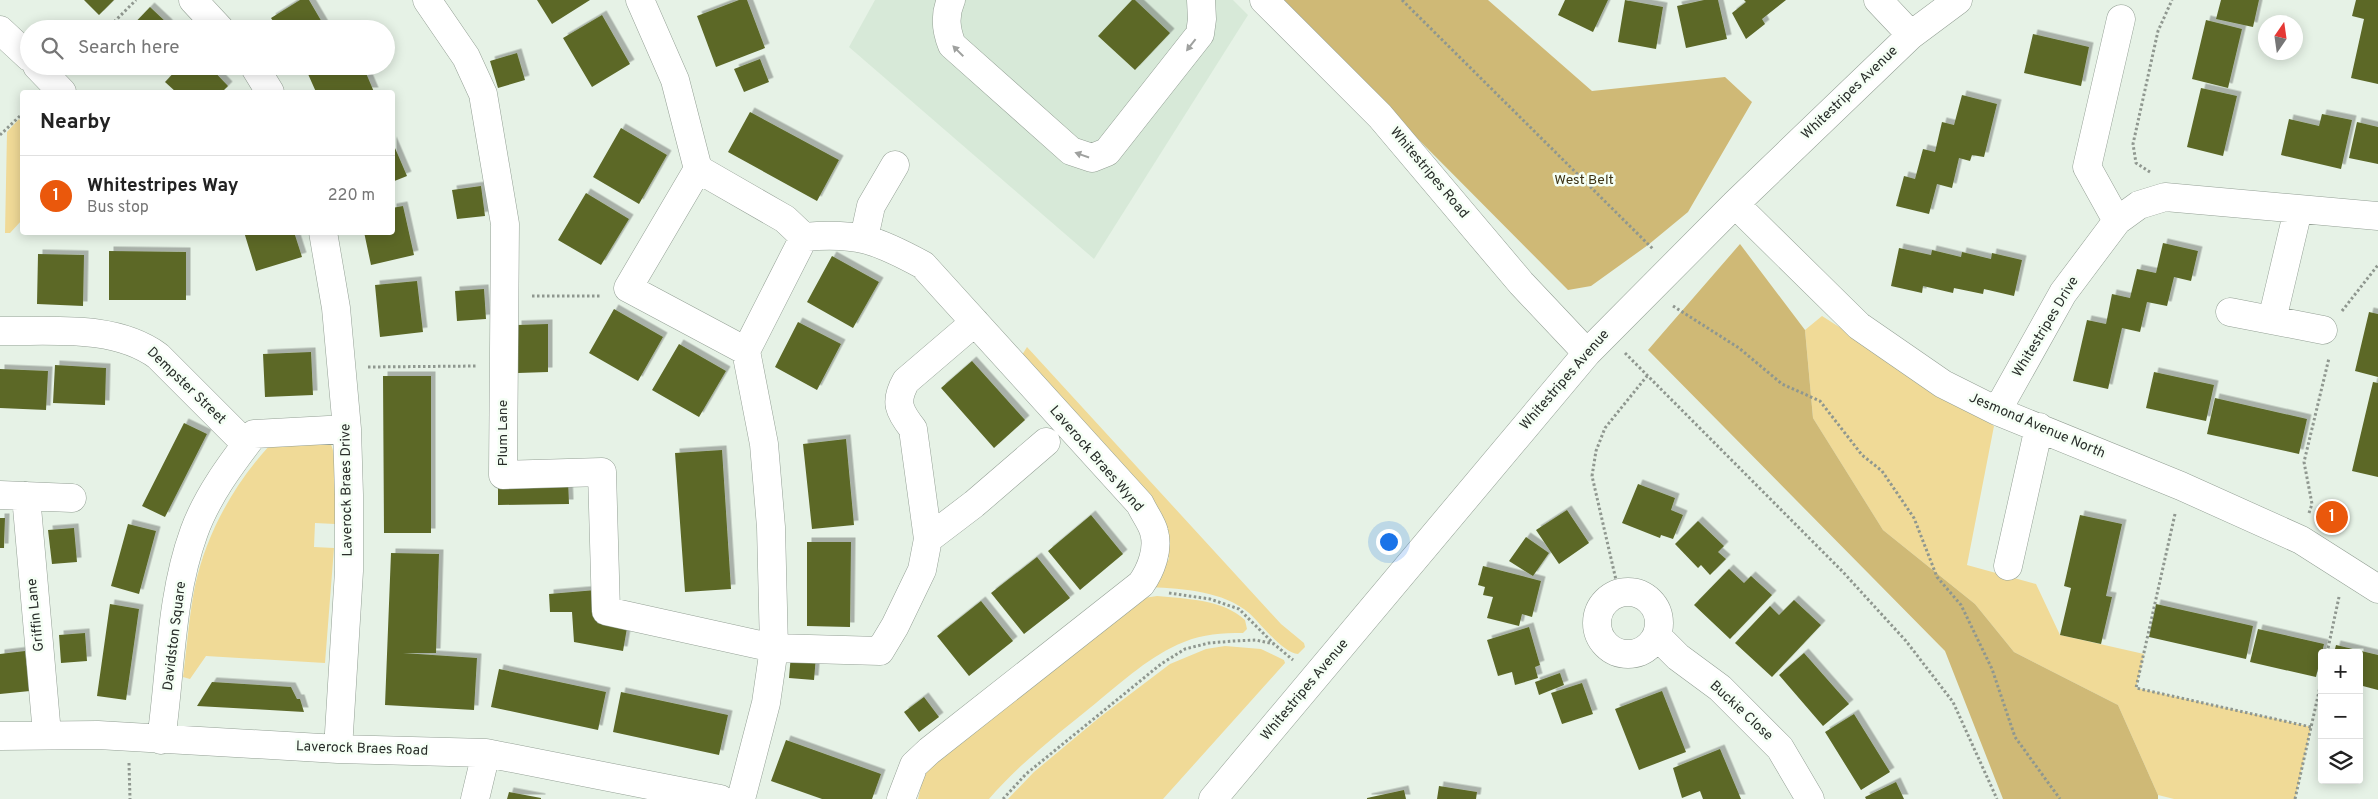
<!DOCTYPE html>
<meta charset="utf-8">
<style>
:root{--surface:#fff;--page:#f6f6f6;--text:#222;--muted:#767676;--line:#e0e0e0;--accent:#ea580c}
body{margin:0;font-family:Overpass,sans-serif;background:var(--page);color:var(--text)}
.controls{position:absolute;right:15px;bottom:15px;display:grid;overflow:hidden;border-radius:5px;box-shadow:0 2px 12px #0003}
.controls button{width:45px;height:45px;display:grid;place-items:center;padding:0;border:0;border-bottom:1px solid var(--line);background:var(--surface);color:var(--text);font:25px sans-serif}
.compass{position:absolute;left:2258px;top:15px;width:45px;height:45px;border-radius:50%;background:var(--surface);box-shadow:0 2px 12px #0003;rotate:13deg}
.you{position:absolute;left:1388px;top:541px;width:18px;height:18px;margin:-12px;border:4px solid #fff;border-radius:50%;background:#1a73e8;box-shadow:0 0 0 8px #1a73e833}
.badge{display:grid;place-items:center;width:32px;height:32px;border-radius:50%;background:var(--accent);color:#fff;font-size:16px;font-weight:700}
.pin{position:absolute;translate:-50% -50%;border:2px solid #fff;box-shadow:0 1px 5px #0006}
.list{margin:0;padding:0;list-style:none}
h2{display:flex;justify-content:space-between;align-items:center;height:65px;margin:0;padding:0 20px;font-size:21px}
h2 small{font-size:16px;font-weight:400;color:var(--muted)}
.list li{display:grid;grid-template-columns:32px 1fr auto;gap:15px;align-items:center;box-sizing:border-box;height:80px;padding:0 20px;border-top:1px solid var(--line)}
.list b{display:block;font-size:19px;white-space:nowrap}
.list p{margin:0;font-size:16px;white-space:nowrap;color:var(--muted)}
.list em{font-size:16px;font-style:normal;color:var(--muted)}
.icon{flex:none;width:28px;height:28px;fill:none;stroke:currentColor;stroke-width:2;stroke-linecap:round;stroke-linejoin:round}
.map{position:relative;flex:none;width:2378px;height:799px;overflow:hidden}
.search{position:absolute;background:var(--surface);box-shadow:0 2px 12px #0003;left:20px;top:20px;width:375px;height:55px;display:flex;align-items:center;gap:12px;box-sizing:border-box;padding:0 18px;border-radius:28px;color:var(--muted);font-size:19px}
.panel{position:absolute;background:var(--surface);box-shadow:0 2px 12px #0003;left:20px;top:90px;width:375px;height:145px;border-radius:5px}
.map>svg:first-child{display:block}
</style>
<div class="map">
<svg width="2378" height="799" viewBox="0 0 2378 799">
<defs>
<filter id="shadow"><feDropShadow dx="4.5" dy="-4.5" stdDeviation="0" flood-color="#0004"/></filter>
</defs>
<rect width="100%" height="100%" fill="#e6f2e6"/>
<!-- built -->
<path fill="#d7e9d8" d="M875 0H1233L1248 15 1094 259 849 47Z"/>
<!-- green -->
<path fill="#f0da97" d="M19 119 22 123V220L10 233H5L7 132Z
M1822 316 1994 426 1967 565 2036 584 2060 635 2144 654 2136 688 2311 727 2295 799H2174L2158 795 2118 705 2014 652 1975 604 1883 530 1813 418 1805 330Z
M1027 347 1281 624 1304 643 1305 647 1298 654C1284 654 1260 623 1249 613 1223 591 1184 589 1151 587L1163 560 1168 561 1169 557 1163 556 1022 355Z
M329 441C340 457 335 504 335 524L315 523 314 547 334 548 325 663 206 656 190 679 183 677C187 647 189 616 195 586 206 534 234 484 270 445Z
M1157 596C1187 599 1222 599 1245 620L1247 629 1243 633C1222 633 1203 634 1184 642 1151 655 1123 681 1096 703 1059 733 1021 762 989 799H918L923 777 930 768 1144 598Z
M1225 646 1261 649 1284 660 1285 663 1163 799H1008L1034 772 1100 717 1170 664 1206 649Z"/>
<!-- forest -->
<path fill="#cfb976" d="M1280 0H1488L1592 91 1725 77 1752 102 1688 212 1648 245 1591 286 1568 290Z
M1740 244 1805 330 1813 418 1883 530 1975 604 2014 652 2118 705 2158 795V799H2003L1945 651 1648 350Z"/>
<!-- building -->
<path fill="#5b6828" filter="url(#shadow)" d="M84 0H114L99 15Z
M300 0H309L326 29H278L271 18Z
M537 0H590L552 24Z
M739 0H747L765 48 716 67 697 16Z
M1132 0H1135L1170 33 1135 70 1098 36Z
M1565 0H1608L1593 32 1558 15Z
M1625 0 1663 7 1656 49 1618 42Z
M1704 0H1718L1727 39 1686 48 1677 6Z
M1744 0H1786L1762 19 1765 24 1746 39 1732 13 1746 2Z
M2221 0H2259L2253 27 2216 19Z
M2356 0H2378V84L2351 78 2364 19 2352 16Z
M150 7 167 23 172 29H129Z
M602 15 630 64 592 87 563 38Z
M2206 20 2242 29 2228 88 2192 79Z
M2033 34 2089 47 2081 86 2024 73Z
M517 53 525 80 498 88 490 61Z
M760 59 769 82 744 92 734 69Z
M180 66H209L228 86 222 92H176L165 82Z
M327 66H363L374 92H316L308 74Z
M2201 88 2237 96 2223 156 2187 147Z
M1962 95 1997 104 1984 157 1972 155 1970 161 1959 158 1952 188 1937 184 1929 214 1896 206 1904 176 1915 179 1923 149 1935 152 1942 122 1954 125Z
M750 112 839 160 817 201 728 152Z
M2322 114 2352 120 2341 169 2281 155 2289 119 2319 126Z
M2357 122 2378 127V164L2349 158Z
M621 128 667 155 639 204 593 177Z
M392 141 407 176 392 182Z
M481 186 485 216 457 219 452 190Z
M586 193 629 219 601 265 558 240Z
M403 206 414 255 371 265 364 232H392V208Z
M244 232H294L302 257 256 271Z
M2163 243 2198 251 2191 281 2174 277 2167 306 2147 302 2140 332 2122 328 2108 389 2073 381 2087 320 2106 324 2112 294 2130 298 2137 269 2156 273Z
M1899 248 1931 255 1932 250 1961 257 1962 252 1991 259 1992 253 2022 260 2014 296 1984 289 1983 294 1954 288 1953 293 1923 286 1922 293 1891 286Z
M109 251 186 252V300H109Z
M38 254 84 255 83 306 37 304Z
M832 256 879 282 853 328 807 302Z
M417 281 423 332 380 337 375 285Z
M484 289 486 319 457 321 455 291Z
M614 309 663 337 638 381 589 353Z
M2369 312 2378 314V377L2355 371Z
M798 322 841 344 817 390 775 367Z
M548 324V372L518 373 517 325Z
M679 344 726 371 699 417 652 390Z
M311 352 313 395 265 397 263 354Z
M972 361 1025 420 994 448 941 388Z
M55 365 106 368 105 405 53 403Z
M0 369 48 371 46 410 0 408Z
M2154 372 2214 385 2206 421 2146 408Z
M383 376H431V533H384Z
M2373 382 2378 383V477L2352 471Z
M2215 398 2307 419 2299 454 2207 434Z
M184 423 207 434 165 517 142 506Z
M846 439 854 525 812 529 803 444Z
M722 450 731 589 685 592 675 453Z
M568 480 569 504 498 505V481Z
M1638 484 1675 498 1671 510 1683 515 1673 539 1661 535 1660 538 1622 523Z
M1567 510 1589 543 1559 564 1536 530Z
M1091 515 1123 554 1080 590 1048 551Z
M2080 515 2122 524 2106 596 2112 597 2101 644 2060 635 2071 588 2064 586Z
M0 518H5L4 548H0Z
M1698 521 1724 546 1718 552 1726 559 1710 575 1701 565 1698 568 1675 544Z
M128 524 156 531 139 594 111 586Z
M74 528 77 562 52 564 48 530Z
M1526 537 1549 553 1533 576 1509 561Z
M807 542H851L850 627 807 626Z
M391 553 439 554 436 653H403L477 658 474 710 385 705Z
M1037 557 1070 598 1024 634 991 593Z
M1483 566 1541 581 1532 617 1522 614 1519 626 1487 618 1493 597 1483 595 1485 587 1478 585Z
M1729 569 1744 583 1751 576 1772 595 1730 639 1694 605Z
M596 590 597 623 627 628 623 651 574 642 572 612H550L549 594Z
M1794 600 1821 625 1772 677 1735 643 1770 606 1779 615Z
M981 601 1013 641 969 676 937 636Z
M110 604 139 609 126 700 97 696Z
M2156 604 2253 626 2246 659 2149 637Z
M1529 627 1540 665 1535 667 1538 678 1515 685 1512 672 1498 676 1487 640Z
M2258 629 2324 644 2316 677 2250 662Z
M85 633 87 661 61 663 59 635Z
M2336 645 2378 655V690L2359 685V653H2334Z
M25 651 30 691 0 694V654Z
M1804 653 1849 704 1823 726 1779 675Z
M791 654 816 656 814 680 789 678Z
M499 669 606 692 598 730 491 707Z
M1560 673 1564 685 1539 695 1535 682Z
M212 682 291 687 297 699H300L304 712 197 706Z
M1582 683 1593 714 1562 724 1551 693Z
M1662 691 1686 752 1639 770 1615 709Z
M621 692 728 715 719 755 613 732Z
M924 697 939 717 919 732 904 712Z
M1854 714 1890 772 1861 790 1825 732Z
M786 740 881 774 872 799H822L771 781Z
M1720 749 1741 799H1703L1700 791 1682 798 1673 768Z
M1896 782 1904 799H1866L1865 797Z
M1439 786 1477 792 1476 799H1437Z
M1404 790 1406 799H1367V798Z
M509 792 541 798V799H507Z"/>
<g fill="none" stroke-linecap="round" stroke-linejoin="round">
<!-- minor casing -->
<g stroke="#94a095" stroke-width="29">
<path id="minor" d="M193 0 220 29
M427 0 466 57 483 94 505 224 503 475 602 472 606 611 774 648 880 651 895 626 922 570 928 539 913 429C899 411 894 402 906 381L975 322
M640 0 675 80 698 169 785 219 804 237
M951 0C944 16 946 30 952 45L1071 151 1092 158 1107 152 1200 34 1202 19 1201 0
M1264 0 1380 116 1521 283 1587 353
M1878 0 1911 35
M0 30 29 57
M37 66 62 92
M254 66 270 92
M698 169 628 288 746 351
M1735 204 1859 326 1943 384 1997 411 2181 486 2301 540 2378 589
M2117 221 2087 167 2121 19
M323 232 336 308 347 429 349 495V571L338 749
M804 237C857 232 877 240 923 265L1140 504C1144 513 1152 523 1154 532 1159 549 1151 570 1141 584L929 751 914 765 901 799
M864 238 871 206 895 165
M2230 312 2323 330
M2272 320 2298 210
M0 331C52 332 114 324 158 356L246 444
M1997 411 2063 293 2117 221 2139 205 2165 197 2378 216
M0 495 72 498
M26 496 47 734
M928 539 974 504 1046 442
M2008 566 2039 427
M1597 623a31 31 0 1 1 62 0a31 31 0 1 1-62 0Z
M1657 636 1678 657 1720 688 1780 748 1810 799
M0 736 98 735 338 749 486 753 720 799
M161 740C171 671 170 598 194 532 207 496 231 464 254 434L347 429
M475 799 486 753
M741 799 766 703 774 648 771 527 764 444 746 351 804 237
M1213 799 1587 353 1735 204 1911 35 1958 0"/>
</g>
<!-- path -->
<path stroke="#8f978f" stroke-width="3" stroke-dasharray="2.5 2.5" stroke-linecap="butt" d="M1402 0 1653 249
M107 29 136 0
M0 135 22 114
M2150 172 2136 163 2133 144 2158 31 2172 0
M532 296H601
M1673 306 1739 348 1782 384 1820 401 1862 455 1882 471 1914 518 1937 577 1961 605 1992 669 2015 737 2060 799
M2342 311 2378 265
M1625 353 1843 572 1906 641 1953 702 1997 799
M368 367 477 366
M2309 513 2312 504 2304 462 2329 358
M2175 514 2136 688 2311 727
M1169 593 1210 599 1239 609 1274 644
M1619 593 1592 476 1596 451 1605 428 1647 376
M2327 653 2339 597
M129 763 130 799
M1003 799 1026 774 1161 664 1185 649 1209 643 1234 641 1256 640 1274 644 1293 660
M2295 799 2322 678"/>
<!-- minor -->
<use href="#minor" stroke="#fff" stroke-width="28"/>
</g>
<!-- one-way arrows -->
<defs><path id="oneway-solid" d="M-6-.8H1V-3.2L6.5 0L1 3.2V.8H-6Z" transform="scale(1.25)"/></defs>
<g fill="#9fa19f">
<use href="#oneway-solid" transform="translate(1191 45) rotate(128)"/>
<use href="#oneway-solid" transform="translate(958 51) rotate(-135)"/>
<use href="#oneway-solid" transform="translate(1082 155) rotate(-161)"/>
</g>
<g text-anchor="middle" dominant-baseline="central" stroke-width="5" stroke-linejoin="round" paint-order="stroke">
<!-- street labels -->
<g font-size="14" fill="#292e2a" stroke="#f5fff5">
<text transform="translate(1850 93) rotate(-44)">Whitestripes Avenue</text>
<text transform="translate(1429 173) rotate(50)">Whitestripes Road</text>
<text transform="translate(2046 327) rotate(-59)">Whitestripes Drive</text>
<text transform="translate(1565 380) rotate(-49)">Whitestripes Avenue</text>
<text transform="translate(186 386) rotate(44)">Dempster Street</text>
<text transform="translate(2037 426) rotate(23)">Jesmond Avenue North</text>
<text transform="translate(503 433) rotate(-90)">Plum Lane</text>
<text transform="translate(1096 459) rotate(49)">Laverock Braes Wynd</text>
<text transform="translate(347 490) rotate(-91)">Laverock Braes Drive</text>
<text transform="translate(36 615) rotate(-96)">Griffin Lane</text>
<text transform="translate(175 636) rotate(-83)">Davidston Square</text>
<text transform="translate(1305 690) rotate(-50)">Whitestripes Avenue</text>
<text transform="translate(1741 711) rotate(43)">Buckie Close</text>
<text transform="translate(362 749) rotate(2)">Laverock Braes Road</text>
</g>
<!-- park labels -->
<g font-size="14" fill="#3d3315" stroke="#f5fff5">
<text x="1584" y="180">West Belt</text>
</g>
</g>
</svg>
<div class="controls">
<button>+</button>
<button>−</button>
<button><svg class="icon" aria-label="layers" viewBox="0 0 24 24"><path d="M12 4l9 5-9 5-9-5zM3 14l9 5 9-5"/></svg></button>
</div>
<svg class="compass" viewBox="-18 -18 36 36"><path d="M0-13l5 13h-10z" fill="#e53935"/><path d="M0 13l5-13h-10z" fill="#767676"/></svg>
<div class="you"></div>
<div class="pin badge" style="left:2332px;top:517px">1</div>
<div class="search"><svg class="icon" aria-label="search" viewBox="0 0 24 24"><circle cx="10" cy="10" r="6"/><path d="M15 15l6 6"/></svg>Search here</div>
<section class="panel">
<h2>Nearby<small></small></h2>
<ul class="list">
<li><span class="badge">1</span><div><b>Whitestripes Way</b><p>Bus stop</p></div><em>220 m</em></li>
</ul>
</section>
</div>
